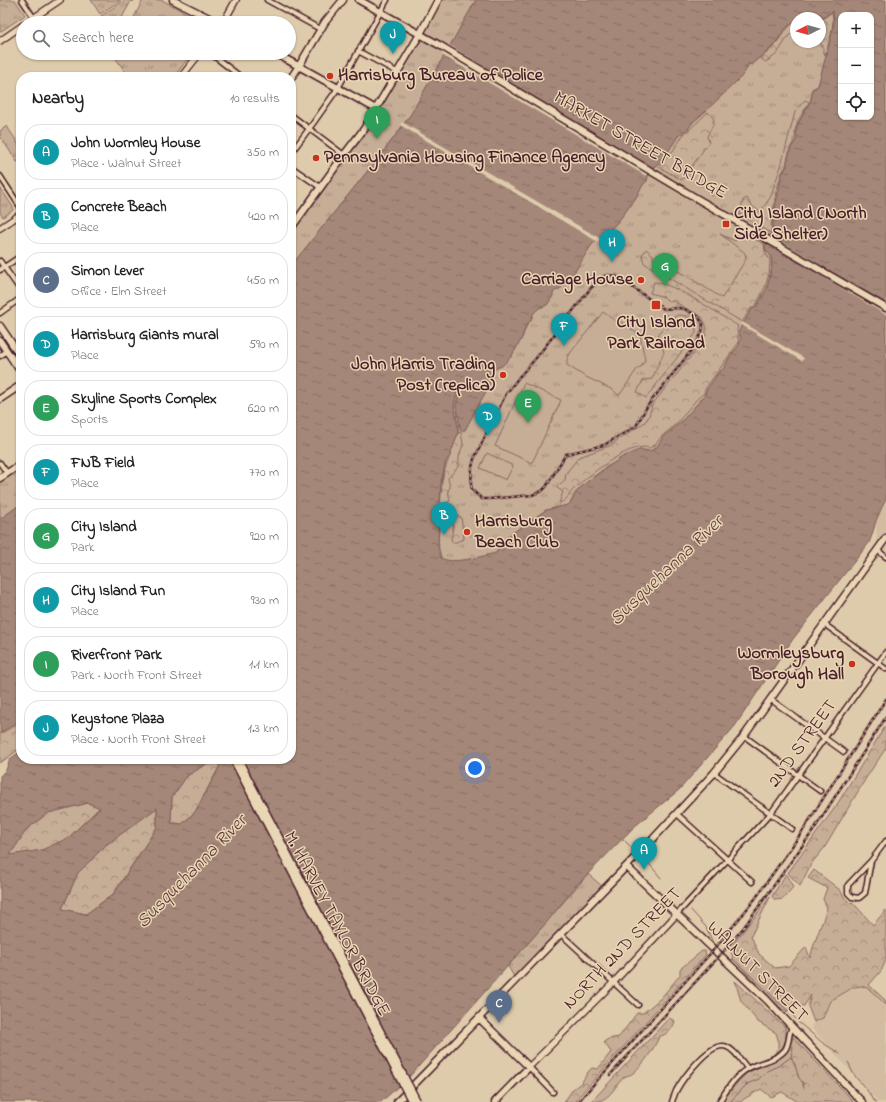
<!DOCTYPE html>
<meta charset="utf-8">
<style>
:root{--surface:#fff;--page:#f6f6f6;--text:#222;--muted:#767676;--line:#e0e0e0;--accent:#c8321e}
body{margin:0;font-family:"Indie Flower",sans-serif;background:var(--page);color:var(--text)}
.controls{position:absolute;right:12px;top:12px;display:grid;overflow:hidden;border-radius:8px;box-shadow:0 1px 3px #0004}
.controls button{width:36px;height:36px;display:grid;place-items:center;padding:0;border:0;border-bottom:1px solid var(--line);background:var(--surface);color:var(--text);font:20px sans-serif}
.compass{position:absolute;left:790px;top:12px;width:36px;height:36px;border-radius:50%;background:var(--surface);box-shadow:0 1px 3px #0004;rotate:264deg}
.you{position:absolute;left:475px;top:768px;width:14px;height:14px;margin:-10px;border:3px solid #fff;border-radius:50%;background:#1a73e8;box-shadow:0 0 0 6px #1a73e833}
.badge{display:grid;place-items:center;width:26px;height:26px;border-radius:50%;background:var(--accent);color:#fff;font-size:13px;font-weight:700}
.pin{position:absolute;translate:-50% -33px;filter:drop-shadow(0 1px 2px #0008)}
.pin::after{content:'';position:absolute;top:21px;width:14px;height:12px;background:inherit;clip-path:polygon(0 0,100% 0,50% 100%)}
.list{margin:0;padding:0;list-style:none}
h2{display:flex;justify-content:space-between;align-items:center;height:52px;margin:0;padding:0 16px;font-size:17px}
h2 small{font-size:13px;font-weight:400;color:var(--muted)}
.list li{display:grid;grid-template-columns:26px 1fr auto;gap:12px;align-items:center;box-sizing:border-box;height:56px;margin:0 8px 8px;padding:0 8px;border:1px solid var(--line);border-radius:16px}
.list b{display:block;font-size:15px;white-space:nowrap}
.list p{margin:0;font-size:13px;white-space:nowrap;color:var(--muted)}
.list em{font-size:13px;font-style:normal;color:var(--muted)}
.icon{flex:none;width:22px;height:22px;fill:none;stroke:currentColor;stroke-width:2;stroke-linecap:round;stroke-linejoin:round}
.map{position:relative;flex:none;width:886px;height:1102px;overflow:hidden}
.search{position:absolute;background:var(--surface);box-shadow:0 1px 3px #0004;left:16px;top:16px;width:280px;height:44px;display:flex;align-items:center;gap:10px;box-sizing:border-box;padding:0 14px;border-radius:22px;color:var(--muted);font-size:15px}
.panel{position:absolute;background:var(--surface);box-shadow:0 1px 3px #0004;left:16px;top:72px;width:280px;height:692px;border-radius:16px}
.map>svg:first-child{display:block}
</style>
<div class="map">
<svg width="886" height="1102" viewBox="0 0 886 1102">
<defs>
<pattern id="grass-tufts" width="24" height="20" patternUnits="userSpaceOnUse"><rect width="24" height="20" fill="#c6ae96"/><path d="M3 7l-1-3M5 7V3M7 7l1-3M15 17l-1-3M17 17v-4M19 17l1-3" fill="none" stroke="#a38d7b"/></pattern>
<pattern id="forest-crowns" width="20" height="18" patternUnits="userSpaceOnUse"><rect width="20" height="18" fill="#c6ae96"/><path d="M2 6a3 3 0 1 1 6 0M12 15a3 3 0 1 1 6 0" fill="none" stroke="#a38d7b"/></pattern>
<pattern id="water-ripples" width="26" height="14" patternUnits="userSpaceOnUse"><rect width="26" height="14" fill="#a48778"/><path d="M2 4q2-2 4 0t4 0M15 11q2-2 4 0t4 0" fill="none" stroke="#886e63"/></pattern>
</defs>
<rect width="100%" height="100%" fill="#decbac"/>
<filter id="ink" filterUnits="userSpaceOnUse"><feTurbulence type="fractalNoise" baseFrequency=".025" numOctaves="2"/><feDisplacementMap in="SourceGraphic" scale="8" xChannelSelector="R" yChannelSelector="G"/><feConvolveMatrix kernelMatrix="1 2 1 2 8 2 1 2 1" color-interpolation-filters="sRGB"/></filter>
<g filter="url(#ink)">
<!-- built -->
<path fill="#d2bca1" d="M886 502V551L877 545 876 522 882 507Z
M858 986 866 987 886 1005V1102H878L811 1027 814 1022 823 1018 830 1001Z"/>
<!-- grass -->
<path fill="url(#grass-tufts)" stroke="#886660" d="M0 0H15L25 15 0 32Z
M91 0H121L100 14Z
M125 0H134L133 2 131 1 119 23C111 23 105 23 101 16Z
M143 0H162L204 23H131Z
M442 0H476L411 114 387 147 291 266V231L347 157 368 132Z
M833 11 834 22 833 29 818 86 812 89V95L810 102 799 122 796 131 797 139 791 148 788 160 787 166 782 174 773 217V227L771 234 766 243V251L771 256 772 267 767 288 757 306 752 309 741 327 739 332 741 338 739 346 729 358 724 368 707 389 704 396 683 420 663 437 657 447 650 451 644 450 615 462 602 470 576 492 571 502 568 505 546 510 531 520 504 539 496 553C483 556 452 566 441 558L438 546 441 482 446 461 451 452 458 433V426L454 406 457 392H459L456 406 461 431 465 430 489 378 496 368 502 366 511 357 521 340 527 325 531 320 533 314 539 308 547 305 555 290C568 288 583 256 591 246 597 239 605 234 612 228 620 220 628 208 635 199 639 192 641 186 647 181V176L652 168 662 161 678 136 688 129 693 122 726 91 746 70 748 64H752C758 58 765 54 772 47 781 38 783 26 796 22V42H820V19Z
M112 53H192L174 77H129Z
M7 126C14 139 21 142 21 159L17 162 0 136 1 135 0 133V131Z
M1 189 13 207V210L3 217 0 213V190Z
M21 469V504L0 519V482Z
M588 874 603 887 514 977 508 966Z"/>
<!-- forest -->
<path fill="url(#forest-crowns)" stroke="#886660" d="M832 12C835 26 829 42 825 55L823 52V46L819 42H820V21Z
M794 22 796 23V32L789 35 777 54 766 62 760 58C776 49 780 34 794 22Z
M805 100 809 102 798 121 795 130V139L790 148 786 166 782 172 776 192 771 225 772 227 770 233 740 214 743 200 747 198 750 204 760 212 770 198 781 166 795 112Z
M708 112 714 119 713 125 707 136 709 142 682 180 659 167 668 154 673 151 683 135 688 131Z
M720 234 735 241 745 234 764 244 765 252 770 260 769 274 765 287 756 305 751 308 742 322 644 263 642 255 646 249 653 255V259L657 263C668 262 710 291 722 298L746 259 745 253Z
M654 282C672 282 722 316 738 326L737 330 739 342C728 358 716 373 705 389L704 393 696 400 678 422 661 437 655 445 650 448C630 441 588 476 574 489 567 495 569 500 559 503L563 492 556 487 565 480 566 473 579 457 609 446 645 422 649 416 652 405 696 350 706 335V325L702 317 673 301 669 302 664 297 650 293Z
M678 315C690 315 696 321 696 333L646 398 637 392 643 380 652 379 664 352 658 335 672 318Z
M461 432 463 444 459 457V466L448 478 450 488 448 490 450 501 446 503V511L442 512 440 508 442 482 444 472 458 433Z
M455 515 461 517 464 539 453 543 451 539Z
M21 722V748L0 763V734Z
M886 725V748L866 778 825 847 811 864 800 886 788 873 836 806Z
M214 759H221L219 767 195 812 182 824 171 823 172 797 187 776Z
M88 803 100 807 68 838 42 850 9 856 27 829 48 813Z
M157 807V827L113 894 86 914 62 909 78 873 106 845Z
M814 870 840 890 846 900 855 905 873 925 886 910V960L881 971 869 985 886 1001V1005L869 989 862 986 854 987 830 1001 823 1018 814 1022 808 1006 811 995 804 1006 794 1005 787 1012 778 1006 733 959 731 951 734 943 770 897 751 936 759 954 775 968 789 966 806 947 810 958C814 941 822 925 827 908L823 899 827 888 808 878Z
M786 874 793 887 783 899 775 900 772 896Z
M702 951H705L706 955 704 957 574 1102H564L573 1089 582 1082 588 1072 592 1068 598 1069 611 1052 604 1042 608 1039 619 1037 637 1013H643L661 998 680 975V969Z
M735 981 785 1027C788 1040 784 1048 773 1056L778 1048V1039L776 1033 758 1022 741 1001Z
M669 1018 675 1021C672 1031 668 1033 659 1037 653 1050 644 1064 633 1073 630 1076 625 1075 622 1079 612 1090 609 1102 591 1102Z
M792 1036 854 1102H805L795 1100 782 1092 771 1097 761 1089 744 1099 741 1102H722L737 1083 747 1073 781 1057 789 1047Z"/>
<!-- pitch -->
<path fill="#c6ae96" stroke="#886660" d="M603 312 618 323 621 322 640 335 645 360 640 368 637 369 621 393 618 395 613 390 584 376 567 365V359L571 352Z
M524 383 561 400 532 463 495 446Z
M487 453 513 466 506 480 480 468Z"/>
<!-- water -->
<path fill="url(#water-ripples)" stroke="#805d59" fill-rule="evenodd" d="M476 0H886V500L882 507 876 521 872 535 869 543 793 639 735 726 680 789 634 827 576 886 547 922 411 1075 381 1102H0V776L6 770 10 759 21 751V759H214L187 776 172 797 171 823 182 824 195 812 219 768 221 759H291V266L387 147 411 114ZM833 11 834 22 833 29 818 86 812 89V95L810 102 799 122 796 131 797 139 791 148 787 160V166L782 174 773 217V227L771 234 765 243 766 251 771 256 772 267 767 288 757 306 752 309 741 327 739 332 741 338 739 345 729 358 724 368 719 372 707 389 704 396 683 420 663 437 657 447 650 451 639 450 622 457 588 481 576 492 571 502 568 505 546 510 504 539 496 553C483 556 452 565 441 558L438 546 441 482 446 461 450 456 458 433V427L454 406 457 392H459L456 406 461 431 465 430 490 384 489 378 496 368 502 366 511 357 521 340 526 325 531 320 533 314 539 308 547 305 553 296V293L555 291C568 288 583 257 591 246 597 239 605 234 612 228 620 220 628 208 635 199 639 192 641 186 647 181L648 176 652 168 662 161 678 136 688 129 693 122 706 111 741 77 746 70 748 64H752C758 58 765 54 772 47 781 38 783 26 796 22V18L820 19ZM841 15H871V117H841ZM88 803 100 808 68 838 42 850 10 855 27 829 48 813ZM157 808V827L114 894 86 914 62 909 78 873 106 845Z
M21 504V720L0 733V519Z"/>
<!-- pier -->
<path fill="#decbac" d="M448 44 573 121 652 168 646 176 442 55Z
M402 122 601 239 598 242 400 125Z
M772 236 886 304V315L767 243Z
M742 322 804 358 802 361 740 324Z"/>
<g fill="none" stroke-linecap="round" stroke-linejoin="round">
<!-- stream -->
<path stroke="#805d59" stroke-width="1" d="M623 839 634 850
M647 861 661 878
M691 910 706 927 713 943 730 959 734 960 788 1011
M793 1016 796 1019
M798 1022 823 1043 840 1054
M791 1057 795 1065 799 1078 803 1083 804 1088
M848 1062C850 1065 850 1067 852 1071 856 1080 870 1091 872 1099L876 1102
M730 1102 747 1084 759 1079 767 1071 780 1065 791 1057 793 1046"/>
<!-- street casing -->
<g stroke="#4a1f2b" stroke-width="7">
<path id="street" d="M22 0 34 18
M267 0 320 29
M358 51 397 72
M210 53 241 77
M291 115 344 155
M291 153 314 122 338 88 387 0
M291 167 320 187
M0 176 21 208
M0 261 21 291
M0 270 21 256
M0 313 21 298
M0 356 7 351
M0 463 7 473
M877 550 886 557
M824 624 886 669
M770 699 844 752
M744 736 820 791
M714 773 792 829
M677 814 752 882
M871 861 865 893 859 898 852 897 848 893V885Z
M871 861 886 841
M677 914 771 813 886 652
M561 934 638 1005
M529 1067 553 1092
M672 1102C673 1098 675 1094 676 1091 683 1078 711 1040 727 1047 735 1050 742 1062 748 1069
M719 1102C726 1091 735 1076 747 1069 758 1062 776 1061 785 1050 790 1043 788 1034 792 1027"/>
</g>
<!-- secondary casing -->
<g stroke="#4a1f2b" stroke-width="8">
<path id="secondary" d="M26 23 60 0
M223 23 236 0
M0 41 23 25
M181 77 200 53
M0 228 21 214
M529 1067 613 983 677 914"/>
</g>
<!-- primary casing -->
<g stroke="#4a1f2b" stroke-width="9">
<path id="primary" d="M173 0 219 23
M359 0 441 46 696 198 886 308
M275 53 376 109
M291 78 299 66 325 22 343 0
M291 228 344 155 364 129 420 34 438 0
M0 326 21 357
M0 341 21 372
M0 399 21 385
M0 478 21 464
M627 867 767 1000 862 1102
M479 1018 529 1067 495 1102
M397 1102 652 840 714 773 744 736 886 538"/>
</g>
<!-- street -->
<use href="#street" stroke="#e8d6b4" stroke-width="4"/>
<!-- secondary -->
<use href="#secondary" stroke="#e8d6b4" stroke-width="5.5"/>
<!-- primary -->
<use href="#primary" stroke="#e8d6b4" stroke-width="6"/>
<!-- rail casing -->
<g stroke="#4a1f2b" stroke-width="2.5">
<path id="rail" d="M608 275 616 276 664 309 679 308 684 309 698 316 703 324 702 332 695 346 648 405 636 426 604 445 566 454 546 487 542 491 532 495 489 499H482L472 490 471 484 472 467 474 459 506 394 519 377 536 358 590 289 602 277Z
M610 1075 723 952 744 927 813 831 886 717
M578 1102 717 946 755 899 802 832 886 699"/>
</g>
<!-- rail -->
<use href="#rail" stroke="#e8d6b4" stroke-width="1" stroke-dasharray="3" stroke-linecap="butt"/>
<!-- primary-bridge casing -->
<g stroke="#4a1f2b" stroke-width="9" stroke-linecap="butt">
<path id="primary-bridge" d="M233 759 412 1102
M238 759 417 1101"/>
</g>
<!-- primary-bridge -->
<use href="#primary-bridge" stroke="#e8d6b4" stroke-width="6"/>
</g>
</g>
<!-- markers -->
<g fill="#c8321e" stroke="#e8d6b4" stroke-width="1.5">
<circle cx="330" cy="76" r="4"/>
<circle cx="316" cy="158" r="4"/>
<rect x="722" y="220" width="8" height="8" rx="2"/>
<circle cx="641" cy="280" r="4"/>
<rect x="651" y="300" width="10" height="10" rx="2"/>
<circle cx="503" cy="375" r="4"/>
<circle cx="467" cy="532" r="4"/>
<circle cx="852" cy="664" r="4"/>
</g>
<g text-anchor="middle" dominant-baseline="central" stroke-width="3" stroke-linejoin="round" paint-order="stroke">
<!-- poi labels -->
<g font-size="18" font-weight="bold" fill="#4a1f2b" stroke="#e8d6b4" text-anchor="start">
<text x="338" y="76">Harrisburg Bureau of Police</text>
<text x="324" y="158">Pennsylvania Housing Finance Agency</text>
<text x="734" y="214">City Island (North<tspan x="734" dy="21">Side Shelter)</tspan></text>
<text x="633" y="280" text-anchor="end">Carriage House</text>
<text x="656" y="323" text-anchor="middle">City Island<tspan x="656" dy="21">Park Railroad</tspan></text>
<text x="495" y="365" text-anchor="end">John Harris Trading<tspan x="495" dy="21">Post (replica)</tspan></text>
<text x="475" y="522">Harrisburg<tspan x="475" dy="21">Beach Club</tspan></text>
<text x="844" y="654" text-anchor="end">Wormleysburg<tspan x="844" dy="21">Borough Hall</tspan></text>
</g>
<!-- street labels -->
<g font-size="18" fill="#4a1f2b" stroke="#e8d6b4">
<text transform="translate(640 146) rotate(30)">MARKET STREET BRIDGE</text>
<text transform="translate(803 744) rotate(-54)">2ND STREET</text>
<text transform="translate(336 924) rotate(62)">M. HARVEY TAYLOR BRIDGE</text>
<text transform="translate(623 949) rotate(-46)">NORTH 2ND STREET</text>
<text transform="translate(757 972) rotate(45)">WALNUT STREET</text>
</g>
<!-- water labels -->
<g font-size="19" font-style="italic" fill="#60393e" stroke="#e8d6b4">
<text transform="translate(667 571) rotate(-44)">Susquehanna River</text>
<text transform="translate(192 872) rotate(-46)">Susquehanna River</text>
</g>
</g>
</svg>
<div class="controls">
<button>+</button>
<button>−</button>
<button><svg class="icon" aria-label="locate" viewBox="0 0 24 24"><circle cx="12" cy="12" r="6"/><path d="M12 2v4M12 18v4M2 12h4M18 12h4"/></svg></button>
</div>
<svg class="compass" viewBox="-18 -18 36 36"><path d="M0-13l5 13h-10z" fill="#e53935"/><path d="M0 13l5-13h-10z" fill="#767676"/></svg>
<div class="you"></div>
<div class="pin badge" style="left:644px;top:870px;background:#0f9aa8">A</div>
<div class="pin badge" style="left:444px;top:535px;background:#0f9aa8">B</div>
<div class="pin badge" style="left:499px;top:1023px;background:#5c6f8a">C</div>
<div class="pin badge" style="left:488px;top:436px;background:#0f9aa8">D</div>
<div class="pin badge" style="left:528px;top:423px;background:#2e9e5b">E</div>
<div class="pin badge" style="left:564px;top:346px;background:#0f9aa8">F</div>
<div class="pin badge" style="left:665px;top:286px;background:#2e9e5b">G</div>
<div class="pin badge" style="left:612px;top:262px;background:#0f9aa8">H</div>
<div class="pin badge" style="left:377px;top:139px;background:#2e9e5b">I</div>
<div class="pin badge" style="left:393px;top:54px;background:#0f9aa8">J</div>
<div class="search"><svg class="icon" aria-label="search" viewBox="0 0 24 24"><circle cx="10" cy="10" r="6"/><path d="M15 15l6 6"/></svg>Search here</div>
<section class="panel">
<h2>Nearby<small>10 results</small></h2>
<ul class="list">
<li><span class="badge" style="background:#0f9aa8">A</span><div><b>John Wormley House</b><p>Place · Walnut Street</p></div><em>350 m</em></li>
<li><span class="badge" style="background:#0f9aa8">B</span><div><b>Concrete Beach</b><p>Place</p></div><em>420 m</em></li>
<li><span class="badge" style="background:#5c6f8a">C</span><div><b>Simon Lever</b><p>Office · Elm Street</p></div><em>450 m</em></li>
<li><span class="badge" style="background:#0f9aa8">D</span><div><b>Harrisburg Giants mural</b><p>Place</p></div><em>590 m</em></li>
<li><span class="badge" style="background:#2e9e5b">E</span><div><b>Skyline Sports Complex</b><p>Sports</p></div><em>620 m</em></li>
<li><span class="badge" style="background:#0f9aa8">F</span><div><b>FNB Field</b><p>Place</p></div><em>770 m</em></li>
<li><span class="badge" style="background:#2e9e5b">G</span><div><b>City Island</b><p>Park</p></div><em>920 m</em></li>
<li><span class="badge" style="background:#0f9aa8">H</span><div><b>City Island Fun</b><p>Place</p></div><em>930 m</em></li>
<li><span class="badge" style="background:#2e9e5b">I</span><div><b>Riverfront Park</b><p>Park · North Front Street</p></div><em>1.1 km</em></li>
<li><span class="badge" style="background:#0f9aa8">J</span><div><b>Keystone Plaza</b><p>Place · North Front Street</p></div><em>1.3 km</em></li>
</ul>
</section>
</div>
